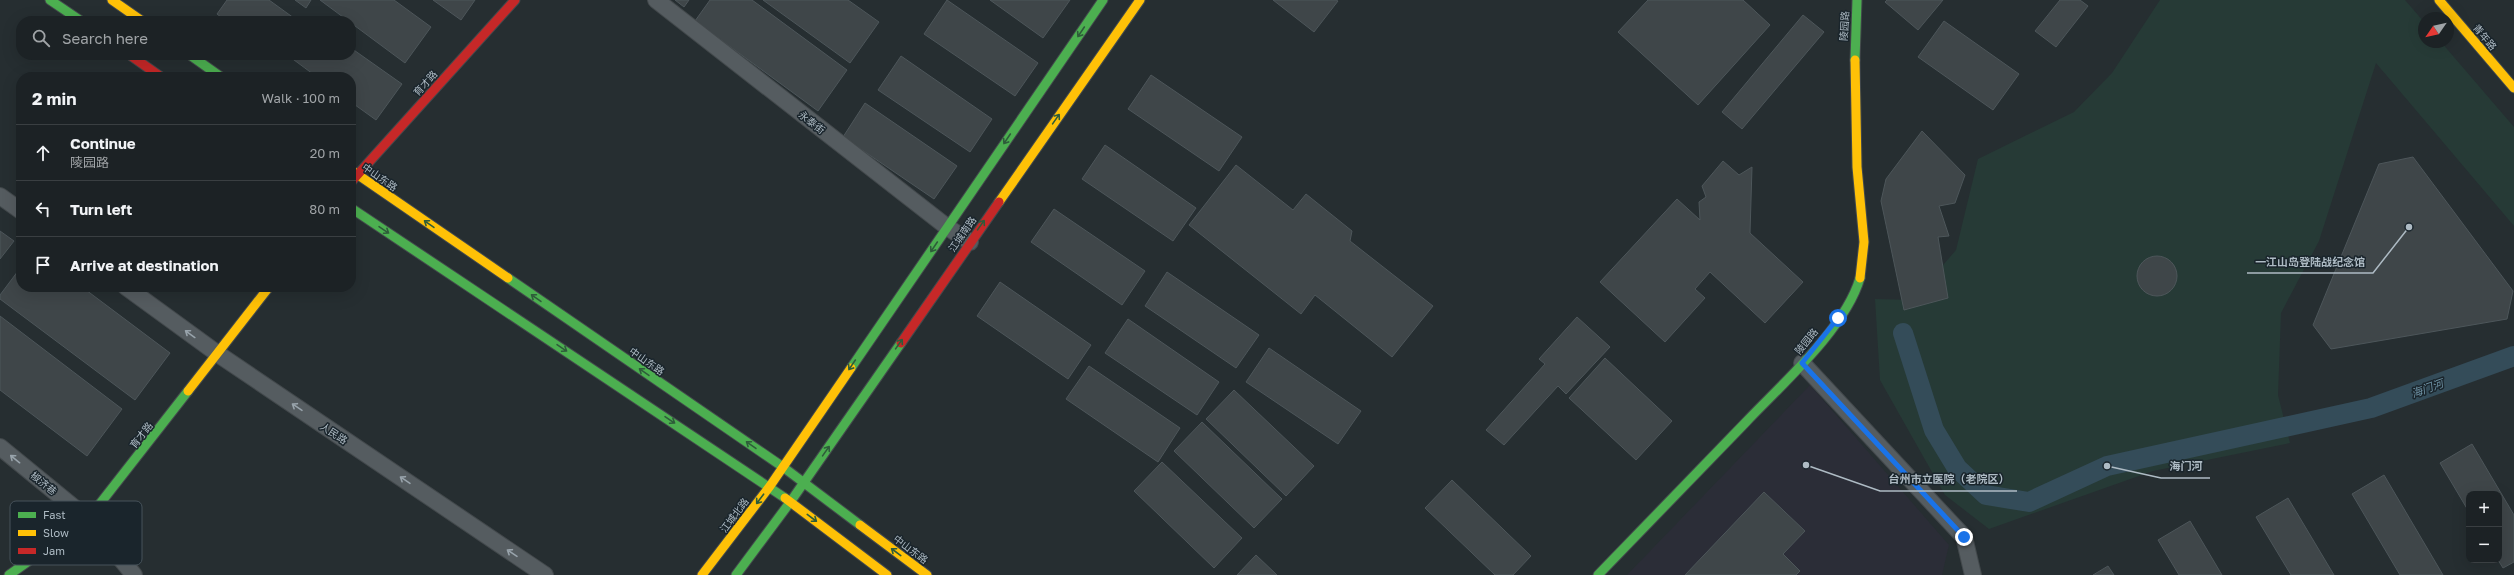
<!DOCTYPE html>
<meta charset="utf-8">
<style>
:root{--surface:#1c2225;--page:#252a2d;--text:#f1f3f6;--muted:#a0a4a7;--line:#3a3f42}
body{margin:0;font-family:"Golos Text","Noto Sans SC",sans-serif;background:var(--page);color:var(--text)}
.controls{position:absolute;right:12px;bottom:12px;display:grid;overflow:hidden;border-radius:8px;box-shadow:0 4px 16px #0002}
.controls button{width:36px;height:36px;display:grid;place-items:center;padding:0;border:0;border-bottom:1px solid var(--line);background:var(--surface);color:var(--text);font:20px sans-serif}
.compass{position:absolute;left:2418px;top:12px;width:36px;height:36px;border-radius:50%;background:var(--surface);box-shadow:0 4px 16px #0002;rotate:236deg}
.stop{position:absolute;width:12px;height:12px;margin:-9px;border:3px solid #1a73e8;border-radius:50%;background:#fff}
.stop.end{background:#1a73e8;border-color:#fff;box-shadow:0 1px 4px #0008}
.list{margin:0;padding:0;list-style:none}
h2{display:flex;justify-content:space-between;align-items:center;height:52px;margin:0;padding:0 16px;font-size:17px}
h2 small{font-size:13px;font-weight:400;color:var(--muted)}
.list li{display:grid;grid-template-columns:26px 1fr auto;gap:12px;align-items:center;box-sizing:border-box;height:56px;padding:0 16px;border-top:1px solid var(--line)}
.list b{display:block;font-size:15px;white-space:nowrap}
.list p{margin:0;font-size:13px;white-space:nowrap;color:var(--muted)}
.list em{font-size:13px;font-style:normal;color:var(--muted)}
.icon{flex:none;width:22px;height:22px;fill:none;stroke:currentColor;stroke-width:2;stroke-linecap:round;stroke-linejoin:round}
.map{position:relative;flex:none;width:2514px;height:575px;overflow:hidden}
.search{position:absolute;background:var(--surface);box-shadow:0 4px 16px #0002;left:16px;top:16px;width:340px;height:44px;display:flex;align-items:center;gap:10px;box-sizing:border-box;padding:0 14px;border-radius:16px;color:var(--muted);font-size:15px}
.panel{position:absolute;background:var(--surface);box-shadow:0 4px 16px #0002;left:16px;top:72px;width:340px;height:220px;border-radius:16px}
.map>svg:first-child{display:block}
</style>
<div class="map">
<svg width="2514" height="575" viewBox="0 0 2514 575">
<rect width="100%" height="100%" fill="#262e31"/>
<!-- medical -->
<path fill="#2b2d37" d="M1810 385 1949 545 1942 575H1627Z"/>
<!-- green -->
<path fill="#263a36" d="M2160 0H2405L2424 22V42H2441L2514 127V226L2376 63 2319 241 2281 313 2278 395 2290 443 2153 471 1989 529 1945 495 1880 380 1875 299 1913 300 1956 250 1978 159 2074 112 2112 73Z"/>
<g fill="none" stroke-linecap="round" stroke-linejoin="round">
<!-- canal -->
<path stroke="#344c59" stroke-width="20" d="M1903 333 1934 430 1957 468 1986 495 2029 502 2107 466 2371 408 2514 356"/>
</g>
<!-- building -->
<path fill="#3f4649" stroke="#4d565a" d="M227 0H269L298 21H226L217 14Z
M295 0H311L306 8Z
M320 0H394L431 27 405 63Z
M433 0H475L461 20Z
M675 0H689L684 7Z
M710 0H752L847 70 818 111 695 21Z
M763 0H848L879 22 850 63Z
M947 0 1038 63 1015 96 924 34Z
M990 0H1070L1043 38Z
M1273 0H1336L1338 1 1314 32Z
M1648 0H1743L1770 25 1698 105 1618 32Z
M1887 0H1943L1918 30 1885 2Z
M2060 0H2080L2088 6 2056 47 2035 31Z
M1803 15 1824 32 1742 129 1722 112Z
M1944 21 2019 74 1993 110 1918 57Z
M351 48 402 84 376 120 351 102V77H317L290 57 292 55H351Z
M901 56 992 119 970 152 878 90Z
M1151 75 1242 137 1219 171 1128 109Z
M865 103 957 166 934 199 843 137Z
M1922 131 1965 175 1955 203 1939 206 1949 236 1938 237 1948 298 1904 310 1881 201 1886 179Z
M1105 145 1196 208 1173 241 1082 179Z
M2413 157 2513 291 2507 319 2331 349 2313 325 2379 164Z
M1723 161 1739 175 1752 167 1750 233 1803 282 1765 323 1710 272 1695 289 1705 298 1665 342 1600 282 1677 199 1700 220 1699 202 1706 197 1702 186Z
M1236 165 1293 210 1306 194 1352 231 1350 241 1433 306 1392 357 1315 295 1301 314 1189 225Z
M1054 209 1145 271 1122 305 1031 242Z
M0 231 14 241 0 259Z
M2137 276a20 20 0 1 1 40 0a20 20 0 1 1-40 0Z
M21 267V287H82L170 353 135 400 0 299V295Z
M1167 272 1259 335 1236 368 1145 306Z
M1000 282 1091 345 1068 379 977 316Z
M0 316 122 409 87 456 0 390Z
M1577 317 1610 347 1566 394 1558 386 1504 445 1486 430 1545 364 1539 359Z
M1128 319 1219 382 1197 415 1105 353Z
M1269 348 1361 411 1338 444 1246 382Z
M1605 358 1672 421 1636 460 1569 398Z
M1089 366 1180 428 1158 462 1066 399Z
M1234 390 1314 466 1286 496 1206 419Z
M1202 422 1282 499 1254 528 1174 451Z
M2472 444 2514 515V562L2503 568 2498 560 2499 494H2469V512L2440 463Z
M1162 462 1242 538 1214 568 1134 491Z
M2384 475 2443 575H2400L2352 494Z
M1452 480 1531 556 1513 575H1495L1425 508Z
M1764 492 1805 531 1783 554 1800 571 1796 575H1685Z
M2288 498 2334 575H2291L2256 517Z
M2190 521 2222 575H2179L2158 540Z
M1256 555 1277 575H1237Z
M2108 566 2114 575H2093Z"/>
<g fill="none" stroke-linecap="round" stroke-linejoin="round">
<!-- street casing -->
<g stroke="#43494c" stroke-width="18">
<path id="street" d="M656 0 947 227 970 242
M0 196 21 211
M126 287 218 354 545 575
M1802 363 1964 537 1973 575
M0 447 88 519 134 575"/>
</g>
<!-- fast casing -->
<g stroke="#43494c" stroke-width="11">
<path id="fast" d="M50 0 81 21
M190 55 221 77
M1855 60 1857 0
M351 208 785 498
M508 278 783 467 860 525
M851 368 1103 0
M9 575 88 519 188 391
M736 575 791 501 901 343
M1598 575C1647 524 1696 473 1746 422 1782 384 1845 329 1860 278"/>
</g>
<!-- slow casing -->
<g stroke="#43494c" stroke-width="11">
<path id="slow" d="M112 0 142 21
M2439 0 2514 88
M1855 60 1857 167 1864 242 1860 278
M351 170 508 278
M999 202 1140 0
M188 391 269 287
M785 498 887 575
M860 525 927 575
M702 575 770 486 851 368"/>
</g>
<!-- jam casing -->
<g stroke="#43494c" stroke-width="11">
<path id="jam" d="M130 55 161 77
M351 182 515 0
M901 343 999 202"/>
</g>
<!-- street -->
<use href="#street" stroke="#555c60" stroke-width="16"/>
<!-- fast -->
<use href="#fast" stroke="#4caf50" stroke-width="9"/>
<!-- slow -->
<use href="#slow" stroke="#ffc107" stroke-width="9"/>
<!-- jam -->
<use href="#jam" stroke="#c62828" stroke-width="9"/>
</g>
<!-- one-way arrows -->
<defs><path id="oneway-shaft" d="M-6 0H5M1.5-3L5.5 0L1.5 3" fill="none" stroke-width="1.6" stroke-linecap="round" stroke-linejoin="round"/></defs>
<g stroke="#2e5c3a">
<use href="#oneway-shaft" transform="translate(1081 32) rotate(124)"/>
<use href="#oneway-shaft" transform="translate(1056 119) rotate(-55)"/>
<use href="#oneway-shaft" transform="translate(1007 139) rotate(124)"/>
<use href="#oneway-shaft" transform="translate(429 224) rotate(-145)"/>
<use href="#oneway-shaft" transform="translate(981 225) rotate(-55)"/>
<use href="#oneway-shaft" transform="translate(384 230) rotate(34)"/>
<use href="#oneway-shaft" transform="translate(934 247) rotate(124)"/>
<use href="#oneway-shaft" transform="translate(536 298) rotate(-145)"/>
<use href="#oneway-shaft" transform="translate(899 344) rotate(-55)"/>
<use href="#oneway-shaft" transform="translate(562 348) rotate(34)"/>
<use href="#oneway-shaft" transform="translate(852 365) rotate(124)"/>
<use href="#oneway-shaft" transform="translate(644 372) rotate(-145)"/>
<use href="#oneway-shaft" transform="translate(670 420) rotate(34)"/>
<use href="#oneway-shaft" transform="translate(751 445) rotate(-145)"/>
<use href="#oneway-shaft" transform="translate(826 451) rotate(-55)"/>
<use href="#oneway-shaft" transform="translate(760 499) rotate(127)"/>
<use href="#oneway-shaft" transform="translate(812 518) rotate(37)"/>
<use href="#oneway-shaft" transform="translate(896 552) rotate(-143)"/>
</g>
<g stroke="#98a3ab">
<use href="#oneway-shaft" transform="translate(190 334) rotate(-144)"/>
<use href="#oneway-shaft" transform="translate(297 407) rotate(-146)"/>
<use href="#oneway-shaft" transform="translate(15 459) rotate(-141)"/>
<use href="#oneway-shaft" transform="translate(405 480) rotate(-146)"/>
<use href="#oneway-shaft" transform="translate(512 553) rotate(-146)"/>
</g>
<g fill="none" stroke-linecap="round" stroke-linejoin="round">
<!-- route -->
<path stroke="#1a73e8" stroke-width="5" d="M1838 318 1802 363 1964 537"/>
</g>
<g text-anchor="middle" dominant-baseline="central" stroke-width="3" stroke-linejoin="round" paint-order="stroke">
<!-- street labels -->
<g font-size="10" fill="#aebbc4" stroke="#1a252c">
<text transform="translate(1844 26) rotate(-86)">陵园路</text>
<text transform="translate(2485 37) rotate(50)">青年路</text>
<text transform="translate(425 83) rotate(-48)">育才路</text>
<text transform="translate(812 122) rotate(38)">永泰街</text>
<text transform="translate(380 177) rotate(35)">中山东路</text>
<text transform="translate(962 234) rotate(-55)">江城南路</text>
<text transform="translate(1806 341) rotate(-51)">陵园路</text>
<text transform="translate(647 361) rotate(35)">中山东路</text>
<text transform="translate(334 433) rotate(34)">人民路</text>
<text transform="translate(141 435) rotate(-52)">育才路</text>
<text transform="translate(44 483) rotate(39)">椒济巷</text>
<text transform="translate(734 515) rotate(-53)">江城北路</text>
<text transform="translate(911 549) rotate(37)">中山东路</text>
</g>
<!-- water labels -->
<g font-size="11" font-style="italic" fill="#7094a7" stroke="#1a252c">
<text transform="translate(2427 388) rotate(-20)">海门河</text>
</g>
</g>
<!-- legend -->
<rect x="10" y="501" width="132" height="64" rx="6" fill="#1a252c" stroke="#46525a" stroke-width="1"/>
<rect x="18" y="512" width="18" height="6" fill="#4caf50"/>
<rect x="18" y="530" width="18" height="6" fill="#ffc107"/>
<rect x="18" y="548" width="18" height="6" fill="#c62828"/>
<g font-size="11" fill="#aebbc4">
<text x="43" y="519">Fast</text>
<text x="43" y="537">Slow</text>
<text x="43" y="555">Jam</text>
</g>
<!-- callouts -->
<path fill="none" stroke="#aebbc4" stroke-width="1.5" d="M2409 227L2373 273H2247M2107 466L2161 478H2210M1806 465L1880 491H2017"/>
<g fill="#aebbc4" stroke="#1a252c" stroke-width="1.5">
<circle cx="2409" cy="227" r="4"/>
<circle cx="2107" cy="466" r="4"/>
<circle cx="1806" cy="465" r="4"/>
</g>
<g font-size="11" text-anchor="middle" font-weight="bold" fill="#aebbc4" stroke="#1a252c" stroke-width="3" stroke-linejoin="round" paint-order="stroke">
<text x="2310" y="266">一江山岛登陆战纪念馆</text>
<text x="2186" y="470">海门河</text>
<text x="1949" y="483">台州市立医院（老院区）</text>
</g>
</svg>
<div class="controls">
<button>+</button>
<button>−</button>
</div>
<svg class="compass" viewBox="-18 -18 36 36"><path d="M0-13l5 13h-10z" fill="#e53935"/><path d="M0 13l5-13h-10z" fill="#a0a4a7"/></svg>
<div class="stop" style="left:1838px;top:318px"></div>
<div class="stop end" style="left:1964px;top:537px"></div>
<div class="search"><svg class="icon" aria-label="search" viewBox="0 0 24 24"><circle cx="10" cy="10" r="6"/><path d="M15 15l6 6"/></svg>Search here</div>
<section class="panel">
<h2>2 min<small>Walk · 100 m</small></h2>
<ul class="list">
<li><svg class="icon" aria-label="ahead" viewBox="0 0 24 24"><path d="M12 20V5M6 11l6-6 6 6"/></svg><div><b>Continue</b><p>陵园路</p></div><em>20 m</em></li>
<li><svg class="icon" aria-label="left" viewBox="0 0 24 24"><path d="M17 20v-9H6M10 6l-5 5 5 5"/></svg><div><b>Turn left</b></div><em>80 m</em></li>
<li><svg class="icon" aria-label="arrive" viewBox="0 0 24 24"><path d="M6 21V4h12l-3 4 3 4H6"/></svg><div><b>Arrive at destination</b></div></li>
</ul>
</section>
</div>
